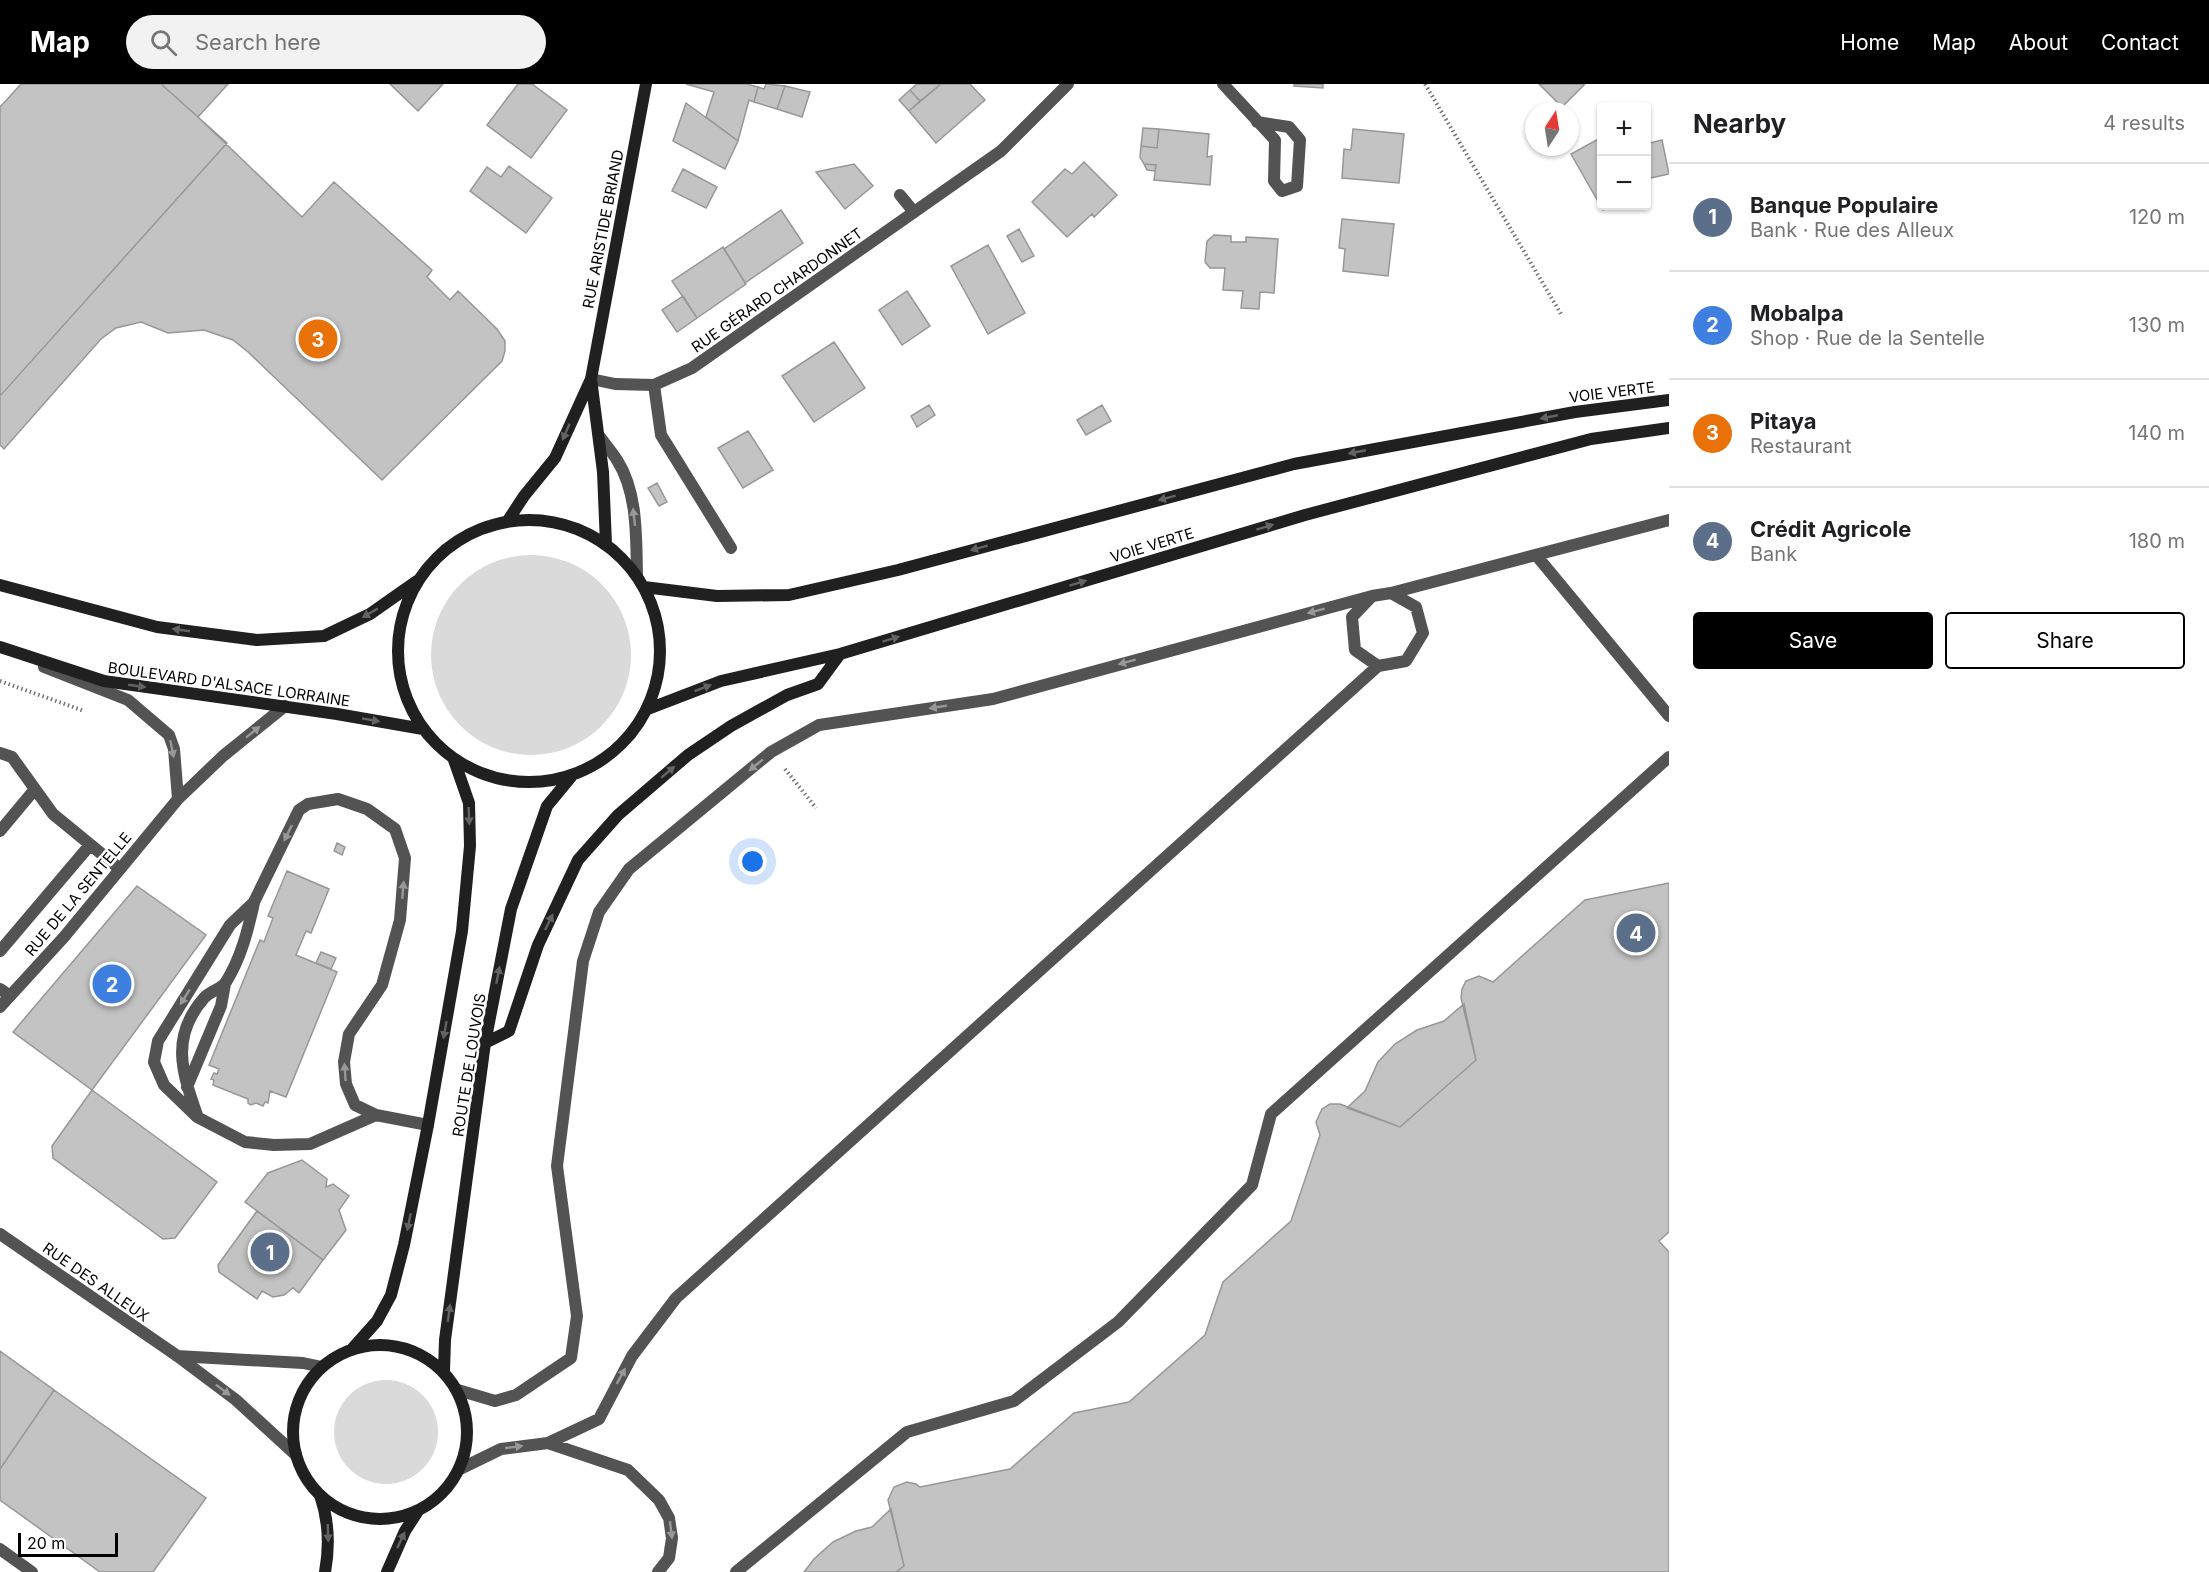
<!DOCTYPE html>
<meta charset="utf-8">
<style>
:root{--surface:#fff;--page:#f2f2f2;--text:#202124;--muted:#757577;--line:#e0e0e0;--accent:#000}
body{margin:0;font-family:Inter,sans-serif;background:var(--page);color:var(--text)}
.controls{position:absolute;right:18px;top:18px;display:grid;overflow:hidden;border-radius:6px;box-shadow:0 2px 4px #0004}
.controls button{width:54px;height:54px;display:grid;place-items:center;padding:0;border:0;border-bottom:2px solid var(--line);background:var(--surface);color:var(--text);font:30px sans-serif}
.compass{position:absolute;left:1525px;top:18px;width:54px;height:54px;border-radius:50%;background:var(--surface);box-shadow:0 2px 4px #0004;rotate:12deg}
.scale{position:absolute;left:18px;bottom:15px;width:100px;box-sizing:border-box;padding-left:6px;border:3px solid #000;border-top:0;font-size:16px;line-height:21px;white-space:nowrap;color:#000;-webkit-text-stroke:4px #fff;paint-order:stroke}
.you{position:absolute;left:753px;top:778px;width:21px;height:21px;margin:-15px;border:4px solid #fff;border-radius:50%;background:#1a73e8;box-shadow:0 0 0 9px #1a73e833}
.badge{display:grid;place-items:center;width:39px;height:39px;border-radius:50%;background:var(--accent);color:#fff;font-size:20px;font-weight:700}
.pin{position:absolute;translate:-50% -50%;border:3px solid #fff;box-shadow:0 2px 6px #0006}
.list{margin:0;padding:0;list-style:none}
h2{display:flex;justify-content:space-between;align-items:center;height:78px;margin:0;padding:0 24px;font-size:26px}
h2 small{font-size:20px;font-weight:400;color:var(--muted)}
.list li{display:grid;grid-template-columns:39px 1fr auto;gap:18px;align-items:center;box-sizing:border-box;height:108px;padding:0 24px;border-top:2px solid var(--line)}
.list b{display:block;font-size:22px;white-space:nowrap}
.list p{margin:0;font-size:20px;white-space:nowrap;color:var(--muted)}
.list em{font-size:20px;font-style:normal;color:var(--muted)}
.actions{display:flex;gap:12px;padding:18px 24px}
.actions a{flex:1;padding:14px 0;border:2px solid var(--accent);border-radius:6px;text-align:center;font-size:21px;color:var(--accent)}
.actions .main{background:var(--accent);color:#fff}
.icon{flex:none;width:33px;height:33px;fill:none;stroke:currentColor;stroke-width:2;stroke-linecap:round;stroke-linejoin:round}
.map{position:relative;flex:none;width:1669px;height:1488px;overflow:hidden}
header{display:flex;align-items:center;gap:36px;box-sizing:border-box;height:84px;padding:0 30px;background:var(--accent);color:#fff}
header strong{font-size:28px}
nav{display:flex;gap:33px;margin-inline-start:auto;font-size:21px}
.search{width:420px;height:54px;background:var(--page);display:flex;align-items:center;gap:15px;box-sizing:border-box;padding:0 21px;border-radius:33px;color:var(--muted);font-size:22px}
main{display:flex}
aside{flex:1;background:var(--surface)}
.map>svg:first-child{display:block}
</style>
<header>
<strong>Map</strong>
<div class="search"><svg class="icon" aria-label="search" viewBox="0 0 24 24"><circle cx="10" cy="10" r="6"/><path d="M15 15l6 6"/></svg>Search here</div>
<nav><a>Home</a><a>Map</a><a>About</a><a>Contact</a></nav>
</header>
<main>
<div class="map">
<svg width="1669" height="1488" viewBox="0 0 1669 1488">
<rect width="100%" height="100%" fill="#fff"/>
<!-- green -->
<path fill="#dadada" d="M431 571a100 100 0 1 1 200 0a100 100 0 1 1-200 0Z
M334 1348a52 52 0 1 1 104 0a52 52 0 1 1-104 0Z"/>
<!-- building -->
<path fill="#c3c3c3" stroke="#979797" stroke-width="1.5" d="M21 0H161L227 59 0 312V23Z
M21 0H228L198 33 302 133 334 98 432 186 427 193 450 216 458 207 497 245 505 257V267L502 277 382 396 248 268 233 256 204 246 168 249 141 238 116 244 101 255 4 365 0 361V23Z
M390 0H443L418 27Z
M518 0H532L567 26 531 74 487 41Z
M686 0H747L758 3 754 18 749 16 738 57 706 33 714 8Z
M766 0 785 2 777 25 754 18 758 3 764 5Z
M917 0H941L920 17 910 6Z
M941 0H970L985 16 936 59 909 27Z
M1294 0H1323V4L1294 2Z
M1539 0H1585L1562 23Z
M785 2 810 8 802 33 777 25Z
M910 6 920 17 909 27 899 16Z
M686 19 738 57 725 85 673 57Z
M1143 44 1159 45 1157 64 1141 62Z
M1159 45 1209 50 1207 73 1212 72 1210 101 1154 96 1156 81 1144 80 1140 73 1141 62 1157 64Z
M1353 45 1404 50 1399 99 1342 94 1344 65 1351 66Z
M1602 53V122H1611L1603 126 1571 70Z
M1662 56 1669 90 1646 95V60Z
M1084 78 1117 111 1094 133 1092 130 1067 153 1032 118 1065 85 1072 90Z
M854 80 873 102 845 125 816 88Z
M1144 80 1156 81 1155 87 1147 86Z
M509 82 552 114 526 149 470 107 487 83 501 93Z
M683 85 717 103 706 124 672 107Z
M781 126 803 159 745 199 724 165Z
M1342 135 1394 140 1388 192 1343 187 1345 165 1339 164Z
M1019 145 1034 172 1022 178 1007 152Z
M1214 151 1231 152V158H1246V153L1278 155 1274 209 1260 208 1259 225 1241 224 1243 207 1223 206 1225 184H1210L1205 178 1207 157Z
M988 161 1025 229 988 250 951 182Z
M723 163 746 200 697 234 672 197Z
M907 207 930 242 902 261 879 226Z
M683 212 697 234 677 248 662 226Z
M834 258 865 304 814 338 782 292Z
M929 321 935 331 917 343 911 332Z
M1102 321 1111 337 1086 351 1077 336Z
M748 347 773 386 743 404 718 364Z
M657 399 667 418 659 422 648 404Z
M337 759 345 763 342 771 334 767Z
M287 787 329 805 311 849 306 847 296 871 337 888 286 1013 270 1007 268 1019 265 1018 263 1022 256 1019 251 1021 248 1019V1015L213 1001 214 996 211 995 214 989 217 990 219 985 209 981 260 856 264 858 273 834 268 832Z
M1669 799V1148L1659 1157 1669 1168V1488H896L904 1482 888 1416 894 1403 907 1398 916 1400 920 1403 1010 1385 1074 1329 1129 1318 1205 1251 1223 1198 1291 1137 1320 1051 1316 1038 1322 1025 1330 1020H1340L1400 1043 1476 976 1461 914 1462 905 1466 897 1479 892 1493 898 1585 816Z
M137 802 206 851 92 1006 13 948Z
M321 868 336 874 331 885 316 879Z
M1464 920 1476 976 1400 1043 1347 1024 1365 1007 1378 978 1395 960 1417 946 1444 937Z
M92 1006 217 1098 175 1154 163 1155 53 1074 52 1062Z
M302 1076 327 1095 326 1103 333 1100 349 1112 339 1126 346 1146 323 1176 245 1118 268 1089Z
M257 1127 323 1176 299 1209 293 1204 284 1211 273 1213 262 1207 257 1215 219 1188 218 1181Z
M0 1267 54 1306 0 1385Z
M54 1306 206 1414 153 1488H100L0 1416V1385Z
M891 1425 904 1482 896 1488H804L814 1475 833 1458 856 1447 872 1443Z"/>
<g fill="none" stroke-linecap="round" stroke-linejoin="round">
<!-- path -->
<path stroke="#757575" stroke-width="4" stroke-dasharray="1.5 3" stroke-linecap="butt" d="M1425 0 1561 230
M0 597 84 627
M785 685 816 724"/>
<!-- service -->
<path stroke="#535353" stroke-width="12" d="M900 111 914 128
M654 301 661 351 731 464
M1536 471 1669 632
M1391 509 1669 436
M0 669 12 673 53 730 120 785
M0 747 35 705
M0 867 90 761
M0 905 10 912
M187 1003 221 922 225 900
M197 1031C182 988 170 953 204 914 210 907 222 905 226 898 241 874 248 846 254 819
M376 1031 310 1060 274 1061 245 1058 197 1033 164 1001 154 978 158 957 230 841 254 818 299 726 308 720 338 715 367 725 395 745 405 774 400 836 382 901 349 950 344 978 346 1000 355 1021 376 1031 428 1041
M458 1306 495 1317 516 1311 571 1274 577 1232 557 1082 583 877 599 828 629 785 771 668 819 641 993 615 1372 512 1391 509 1416 523 1423 549 1406 577 1378 582 1355 566 1352 533 1372 512
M548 1359 599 1335 632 1272 676 1214 1378 582
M460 1385 501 1365 548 1359 628 1386 659 1416 669 1434 672 1454 669 1474 658 1488
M736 1488 907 1348 1014 1317 1118 1238 1252 1101 1271 1030 1669 673"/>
<!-- minor -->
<path stroke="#535353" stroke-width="12" d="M1223 0 1275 56 1274 97 1282 107 1297 102 1300 56 1289 43 1257 38
M591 295 615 300 654 301 692 284 1001 67 1068 0
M600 353C605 360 612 368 617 376 638 409 636 453 637 491
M44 583 128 616 169 651 174 665 178 715
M0 923 64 853 178 715 223 672 285 622
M0 1150 176 1271 236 1316 296 1371
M177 1272 303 1279 322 1283
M0 1465 32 1488"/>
<!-- secondary -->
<path stroke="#202020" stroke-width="12" d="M591 295 603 388 606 460
M398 567a131 131 0 1 1 262 0a131 131 0 1 1-262 0Z
M507 438 524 412 555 374 591 295 646 0
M0 501 157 543 257 556 324 552 370 530 417 497
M644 503 717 512 789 511 898 486 1294 380 1575 328 1669 316
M0 563 104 597 337 630 423 645
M648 625 721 597 840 570 1305 431 1591 355 1669 344
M485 959 509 947 538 861 578 776 618 731 688 671 731 642 787 611 818 600 840 570
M293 1348a87 87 0 1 1 174 0a87 87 0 1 1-174 0Z
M352 1265 377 1237 391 1211 404 1161 428 1041 462 847 470 762 469 719 454 676
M444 1287 445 1256 485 959 511 825 547 722 571 693
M320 1411C329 1437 330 1461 325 1488
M387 1488 405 1447 418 1427"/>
</g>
<!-- one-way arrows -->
<defs><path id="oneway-solid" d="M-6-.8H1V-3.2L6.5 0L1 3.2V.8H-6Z" transform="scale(1.5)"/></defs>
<g fill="#636363">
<use href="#oneway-solid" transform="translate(1549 333) rotate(169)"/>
<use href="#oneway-solid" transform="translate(566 348) rotate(114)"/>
<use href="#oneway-solid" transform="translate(1357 368) rotate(169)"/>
<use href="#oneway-solid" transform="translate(1167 414) rotate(165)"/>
<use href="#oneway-solid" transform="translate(1265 443) rotate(-17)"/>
<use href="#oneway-solid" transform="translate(979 464) rotate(165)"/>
<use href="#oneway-solid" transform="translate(1078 499) rotate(-17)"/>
<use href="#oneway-solid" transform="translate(370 529) rotate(150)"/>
<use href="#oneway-solid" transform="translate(181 546) rotate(-172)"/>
<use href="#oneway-solid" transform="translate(891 555) rotate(-17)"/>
<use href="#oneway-solid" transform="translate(137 602) rotate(8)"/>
<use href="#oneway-solid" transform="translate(703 604) rotate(-21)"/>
<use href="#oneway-solid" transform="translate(371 636) rotate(10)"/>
<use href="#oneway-solid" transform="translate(668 688) rotate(-40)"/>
<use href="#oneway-solid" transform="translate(469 732) rotate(88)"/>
<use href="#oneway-solid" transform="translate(549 838) rotate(-64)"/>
<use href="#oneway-solid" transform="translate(498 891) rotate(-79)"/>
<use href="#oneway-solid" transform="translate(445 946) rotate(100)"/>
<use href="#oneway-solid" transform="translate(409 1138) rotate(101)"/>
<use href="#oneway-solid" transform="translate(449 1229) rotate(-82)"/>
<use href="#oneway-solid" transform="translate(328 1449) rotate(88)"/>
<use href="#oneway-solid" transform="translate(401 1456) rotate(-65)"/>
</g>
<g fill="#989898">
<use href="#oneway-solid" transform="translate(634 433) rotate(-97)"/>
<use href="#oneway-solid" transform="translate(1316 527) rotate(165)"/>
<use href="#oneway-solid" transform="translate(1127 578) rotate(165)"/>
<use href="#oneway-solid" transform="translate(938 623) rotate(171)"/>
<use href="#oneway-solid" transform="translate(253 648) rotate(-39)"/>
<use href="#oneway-solid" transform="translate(172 665) rotate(79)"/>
<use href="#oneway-solid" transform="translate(756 681) rotate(141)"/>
<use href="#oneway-solid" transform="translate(288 749) rotate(116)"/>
<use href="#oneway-solid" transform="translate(403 806) rotate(-85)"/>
<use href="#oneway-solid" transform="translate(185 913) rotate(122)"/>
<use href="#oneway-solid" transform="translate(345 988) rotate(-94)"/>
<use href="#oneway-solid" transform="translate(621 1292) rotate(-62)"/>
<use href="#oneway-solid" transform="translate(223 1306) rotate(37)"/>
<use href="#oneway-solid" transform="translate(514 1363) rotate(-7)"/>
<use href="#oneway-solid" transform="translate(671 1446) rotate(83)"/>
</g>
<g text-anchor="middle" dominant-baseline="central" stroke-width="5" stroke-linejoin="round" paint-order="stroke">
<!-- street labels -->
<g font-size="15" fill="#000" stroke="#fff">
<text transform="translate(603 145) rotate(-79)">RUE ARISTIDE BRIAND</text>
<text transform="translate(777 206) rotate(-35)">RUE GÉRARD CHARDONNET</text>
<text transform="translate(1612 308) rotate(-7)">VOIE VERTE</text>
<text transform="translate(1152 461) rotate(-17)">VOIE VERTE</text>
<text transform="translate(229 600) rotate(8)">BOULEVARD D'ALSACE LORRAINE</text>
<text transform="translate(78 810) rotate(-50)">RUE DE LA SENTELLE</text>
<text transform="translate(469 981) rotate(-81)">ROUTE DE LOUVOIS</text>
<text transform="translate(96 1198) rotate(35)">RUE DES ALLEUX</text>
</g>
</g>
</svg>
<div class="controls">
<button>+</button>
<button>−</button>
</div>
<svg class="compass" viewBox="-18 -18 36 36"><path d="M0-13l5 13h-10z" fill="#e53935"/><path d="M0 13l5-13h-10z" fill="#757577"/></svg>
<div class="scale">20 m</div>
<div class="you"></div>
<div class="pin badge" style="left:270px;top:1168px;background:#5c6f8a">1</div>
<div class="pin badge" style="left:112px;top:900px;background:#3f7fe0">2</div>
<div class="pin badge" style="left:318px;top:255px;background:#e8710a">3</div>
<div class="pin badge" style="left:1636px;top:849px;background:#5c6f8a">4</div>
</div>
<aside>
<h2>Nearby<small>4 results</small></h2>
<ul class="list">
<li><span class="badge" style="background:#5c6f8a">1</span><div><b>Banque Populaire</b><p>Bank · Rue des Alleux</p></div><em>120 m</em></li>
<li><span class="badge" style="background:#3f7fe0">2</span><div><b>Mobalpa</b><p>Shop · Rue de la Sentelle</p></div><em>130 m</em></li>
<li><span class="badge" style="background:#e8710a">3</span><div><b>Pitaya</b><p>Restaurant</p></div><em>140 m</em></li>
<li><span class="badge" style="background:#5c6f8a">4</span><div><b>Crédit Agricole</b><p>Bank</p></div><em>180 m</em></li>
</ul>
<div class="actions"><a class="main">Save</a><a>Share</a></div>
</aside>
</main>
